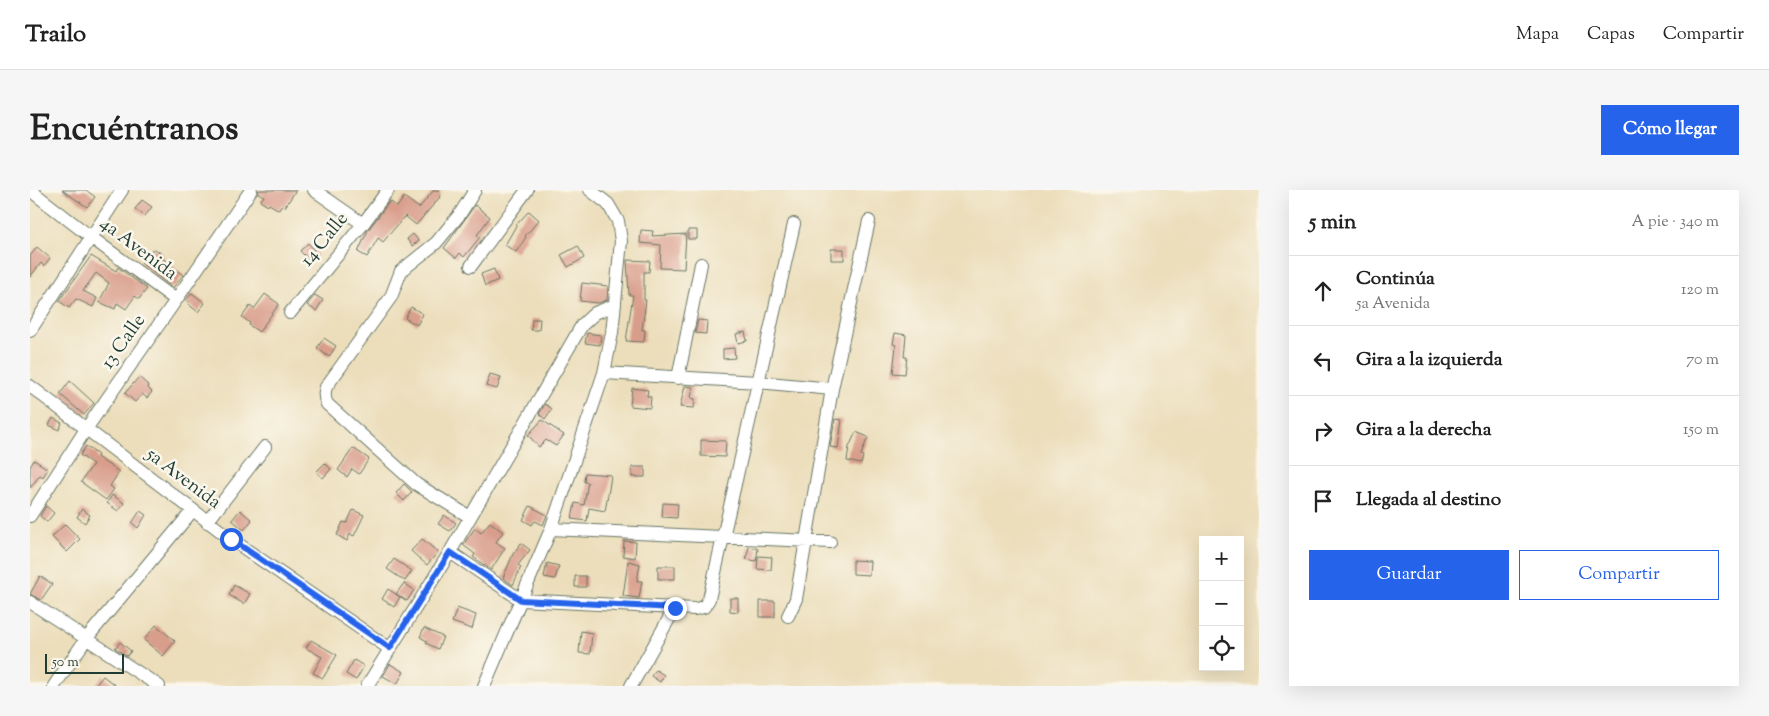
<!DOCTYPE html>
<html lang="es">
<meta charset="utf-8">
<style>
:root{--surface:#fff;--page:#f6f6f6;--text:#222;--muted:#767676;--line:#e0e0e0;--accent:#2563eb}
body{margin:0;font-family:"Sorts Mill Goudy",serif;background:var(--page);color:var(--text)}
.controls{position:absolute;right:15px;bottom:15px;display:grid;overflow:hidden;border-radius:0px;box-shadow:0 5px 20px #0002}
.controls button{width:45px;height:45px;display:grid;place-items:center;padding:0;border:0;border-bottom:1px solid var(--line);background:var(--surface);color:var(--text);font:25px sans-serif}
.scale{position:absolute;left:15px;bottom:12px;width:79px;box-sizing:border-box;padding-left:5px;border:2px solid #1f3d34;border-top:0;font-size:14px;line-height:18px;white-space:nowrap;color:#1f3d34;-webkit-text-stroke:4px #fbf7ec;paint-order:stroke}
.stop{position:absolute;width:15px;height:15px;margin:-11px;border:4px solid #2563eb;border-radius:50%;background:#fff}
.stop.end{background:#2563eb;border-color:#fff;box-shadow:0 1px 5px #0008}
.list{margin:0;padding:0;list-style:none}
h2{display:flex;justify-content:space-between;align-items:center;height:65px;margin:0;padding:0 20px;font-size:21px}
h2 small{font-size:16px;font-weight:400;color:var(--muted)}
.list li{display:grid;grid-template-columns:32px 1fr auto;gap:15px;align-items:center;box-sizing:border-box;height:70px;padding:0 20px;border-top:1px solid var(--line)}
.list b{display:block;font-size:19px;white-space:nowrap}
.list p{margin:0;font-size:16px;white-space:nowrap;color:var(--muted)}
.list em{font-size:16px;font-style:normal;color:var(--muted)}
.actions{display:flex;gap:10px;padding:15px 20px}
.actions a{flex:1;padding:11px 0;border:1px solid var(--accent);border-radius:0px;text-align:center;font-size:18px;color:var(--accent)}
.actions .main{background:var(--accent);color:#fff}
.icon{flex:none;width:28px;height:28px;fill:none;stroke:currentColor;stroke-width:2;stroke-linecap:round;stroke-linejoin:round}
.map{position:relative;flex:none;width:1229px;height:496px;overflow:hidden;border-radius:0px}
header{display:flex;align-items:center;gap:30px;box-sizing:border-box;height:70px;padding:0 25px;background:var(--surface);border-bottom:1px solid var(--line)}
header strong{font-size:24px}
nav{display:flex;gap:28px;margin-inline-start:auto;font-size:18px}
.intro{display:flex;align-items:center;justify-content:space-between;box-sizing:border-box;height:120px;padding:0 30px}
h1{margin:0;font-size:35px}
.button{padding:12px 22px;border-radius:0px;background:var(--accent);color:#fff;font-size:18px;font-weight:700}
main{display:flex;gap:30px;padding:0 30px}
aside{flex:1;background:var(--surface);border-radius:0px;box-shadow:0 5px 20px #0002}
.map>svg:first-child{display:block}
</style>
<header>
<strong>Trailo</strong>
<nav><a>Mapa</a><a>Capas</a><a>Compartir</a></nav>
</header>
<div class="intro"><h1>Encuéntranos</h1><a class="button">Cómo llegar</a></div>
<main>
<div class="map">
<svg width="1229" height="496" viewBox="0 0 1229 496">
<rect width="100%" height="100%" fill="#fbf7ec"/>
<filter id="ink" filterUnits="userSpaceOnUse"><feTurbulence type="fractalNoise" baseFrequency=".02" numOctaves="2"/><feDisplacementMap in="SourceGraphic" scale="10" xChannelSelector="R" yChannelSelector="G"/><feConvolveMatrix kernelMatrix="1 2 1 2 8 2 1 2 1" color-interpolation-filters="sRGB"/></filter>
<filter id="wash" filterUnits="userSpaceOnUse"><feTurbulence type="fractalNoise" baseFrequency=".0096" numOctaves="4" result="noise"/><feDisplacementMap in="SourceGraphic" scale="20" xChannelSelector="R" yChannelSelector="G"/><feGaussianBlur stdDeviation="1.12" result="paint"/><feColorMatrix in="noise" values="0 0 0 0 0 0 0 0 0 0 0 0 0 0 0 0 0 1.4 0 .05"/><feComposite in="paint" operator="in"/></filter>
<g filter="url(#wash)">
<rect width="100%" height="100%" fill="#ecdebb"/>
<g id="blocks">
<!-- building -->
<path fill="#d99d8b" d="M32 0H56L65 7 57 17Z
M229 0H266L255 17 252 15 249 20 239 14 238 16 230 11 234 6 228 3Z
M404 0H408L411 3 409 6 410 7 386 35 375 26 353 52 348 48 337 67 328 62 338 40 360 11 367 17 374 7 389 18Z
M112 10 122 17 115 26 105 19Z
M445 15 460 27 447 45 450 47 434 67 430 63 426 68 414 58Z
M499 21 509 30 495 46 496 47 486 62 475 55 487 34Z
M611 40 623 41 622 46 656 44 654 79 630 78 631 55 610 53Z
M658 40H667V49H658Z
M383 44 389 51 382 56 377 49Z
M278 53 288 64 280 71 270 61Z
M548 56 554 68 538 77 531 65Z
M7 57 20 68 14 76 11 73 0 87V66Z
M124 58 133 65 131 67 153 85 143 98 111 73Z
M801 59H814V70H801Z
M61 66 86 81 88 77 89 78 117 99 109 109 105 106 96 119 87 113 85 119 69 112 79 93 66 83 53 101 67 108 63 117 46 109 39 118 29 111Z
M597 70 620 71 619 82H614V110H616L612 140H615L614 152 596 151 603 105H599Z
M464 79 468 90 455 96 451 84Z
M552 93 578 96 577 110 568 113 550 111Z
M162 103 175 113 168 122 158 114 159 112 156 110Z
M235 104 249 114 229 142 219 135 220 133 212 127 220 116 224 119Z
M285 105 293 110 286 121 277 115Z
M381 117 393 124 387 135 375 128Z
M502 129H510L509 140H501Z
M668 130 677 131 676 144 665 143Z
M715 142 717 151 708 153 706 144Z
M557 143 571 145 570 155 555 153Z
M865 143 876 145 874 167H877L875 184 863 183 866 155 863 154Z
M294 148 306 156 299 167 287 158Z
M704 158 705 168 693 169V159Z
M460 184 471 187 467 199 456 196Z
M109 187 119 196 118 198 122 202 117 208 112 204 105 212 95 203Z
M40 191 64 213 54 225 30 204Z
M655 196 663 197 661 208 665 209 664 218 650 217Z
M602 198 618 200 617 206 621 207 620 218 600 216Z
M515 214 522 219 515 229 509 224Z
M23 228 32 233 29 240 19 235Z
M805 229 812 230 808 258 800 257Z
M512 230 534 245 526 256 516 250 509 257 498 245Z
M826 242 838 247 831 265 833 266 831 274 817 271 819 257Z
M671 250 696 251 695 267 671 266Z
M56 256 68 265 67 267 89 282 80 296 84 299 76 310 51 292 63 274 50 265Z
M323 258 339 269 329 284 322 279 317 287 308 280Z
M4 270 18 279 13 287 10 285 0 298V277Z
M295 273 301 279 293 288 286 282Z
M602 277H615V287H602Z
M555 283 581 285 579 299 575 321 559 318 557 331 542 329 545 313 554 315 558 292H554Z
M374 294 382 302 374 311 366 303Z
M82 305 94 313 88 321 77 313Z
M633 313 648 314 647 328 632 327Z
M16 316 24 323 17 332 10 326Z
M500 316 517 325 513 335 505 331 502 335 493 330Z
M52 319 60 325 55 333 47 327Z
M210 320 222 330 214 340 202 330Z
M323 320 334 325 324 346 320 344 317 351 307 345 313 332 317 333Z
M110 321 116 325 108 338 102 333Z
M414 325 426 333 420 341 408 334Z
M460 332 473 342 466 352 475 358 461 380 443 367 445 364 433 355 445 338 451 343Z
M35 334 50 349 37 362 22 347Z
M392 349 408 362 397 375 381 361Z
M594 351 606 352 605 368 593 366Z
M491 353 500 360 488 375 491 377 483 395 473 388 483 364Z
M719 357 728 359 726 371 716 369Z
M728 366 742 367 741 380 727 379Z
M364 369 382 381 375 391 357 379Z
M823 370 840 371 839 385 823 384Z
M598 371 610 374 607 391H612L609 408 593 406Z
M517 373 529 376 525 389 514 387Z
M628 376H645V389H628Z
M10 386 22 394 11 410 0 404Z
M545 386H556V397H545Z
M374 393 384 400 377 411 366 404Z
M204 395 220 404 214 414 199 405Z
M358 399 370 407 364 417 352 409Z
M700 408H708V422L700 421Z
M730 411H745V427H730Z
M427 418 446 425 442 439 422 432Z
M126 435 145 451 133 466 114 450Z
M394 438 413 447 408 459 396 453 397 451 390 447Z
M551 441 562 443 560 464 549 463Z
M281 450 307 465 293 488 283 483 292 467 276 458Z
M90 452 101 461 97 466 85 458Z
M324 470 334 476 326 490 316 484Z
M360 474 374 482 367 494 353 486Z
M626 480 634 485 630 492 621 486Z
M73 486 86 496H65Z"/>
</g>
</g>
<g filter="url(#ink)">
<use href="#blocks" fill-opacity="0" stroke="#677563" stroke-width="1"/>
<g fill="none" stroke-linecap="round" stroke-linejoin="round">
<!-- minor casing -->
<g stroke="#677563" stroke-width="14">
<path id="minor" d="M0 0 62 48 146 110
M284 0 333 34
M441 76 497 0
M260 123 333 34 358 0
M0 141 92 0
M574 183 728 192 802 199
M648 188 671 74
M0 196 201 349 360 459
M0 326 56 239 146 110 221 0
M440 327 386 294 297 214C294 208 294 203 296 197L361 107 371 81 406 53 430 24 445 0
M177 332 235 257
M521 339 800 352
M420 362 491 410 665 419 674 417 679 409 764 34
M0 412 129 496
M758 426 766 409 802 199 839 31
M24 496 56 449 163 320
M337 496 420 362 552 135 565 123 585 115
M454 496 521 339 574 183 582 143 591 51 588 31 578 14 560 0
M601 496 645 418"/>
</g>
<!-- minor -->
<use href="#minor" stroke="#fff" stroke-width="12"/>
</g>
</g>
<g fill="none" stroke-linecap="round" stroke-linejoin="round" filter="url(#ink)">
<!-- route -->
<path stroke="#2563eb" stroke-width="6" d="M201 349 360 458 420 362 491 410 645 418"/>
</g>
<g text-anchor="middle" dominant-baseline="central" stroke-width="5" stroke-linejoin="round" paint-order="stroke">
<!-- street labels -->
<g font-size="19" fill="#1f3d34" stroke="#fbf7ec">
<text transform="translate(295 50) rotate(-51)">14 Calle</text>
<text transform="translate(108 59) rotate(37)">4a Avenida</text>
<text transform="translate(94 152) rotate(-55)">13 Calle</text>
<text transform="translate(153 289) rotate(37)">5a Avenida</text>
</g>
</g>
</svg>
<div class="controls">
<button>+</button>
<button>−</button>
<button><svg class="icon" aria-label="locate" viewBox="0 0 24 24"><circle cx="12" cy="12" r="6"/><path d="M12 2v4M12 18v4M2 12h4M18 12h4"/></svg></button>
</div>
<div class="scale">50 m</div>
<div class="stop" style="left:201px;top:349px"></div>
<div class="stop end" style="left:645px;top:418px"></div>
</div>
<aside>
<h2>5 min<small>A pie · 340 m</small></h2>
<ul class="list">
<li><svg class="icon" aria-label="ahead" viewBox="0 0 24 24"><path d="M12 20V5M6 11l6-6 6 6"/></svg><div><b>Continúa</b><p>5a Avenida</p></div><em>120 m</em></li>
<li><svg class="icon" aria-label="left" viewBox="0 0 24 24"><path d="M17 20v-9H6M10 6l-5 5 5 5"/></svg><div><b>Gira a la izquierda</b></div><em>70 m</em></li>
<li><svg class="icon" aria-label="right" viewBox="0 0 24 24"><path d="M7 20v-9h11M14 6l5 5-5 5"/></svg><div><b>Gira a la derecha</b></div><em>150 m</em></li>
<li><svg class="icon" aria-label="arrive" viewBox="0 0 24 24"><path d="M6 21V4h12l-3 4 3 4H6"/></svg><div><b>Llegada al destino</b></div></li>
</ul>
<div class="actions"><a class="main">Guardar</a><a>Compartir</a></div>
</aside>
</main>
